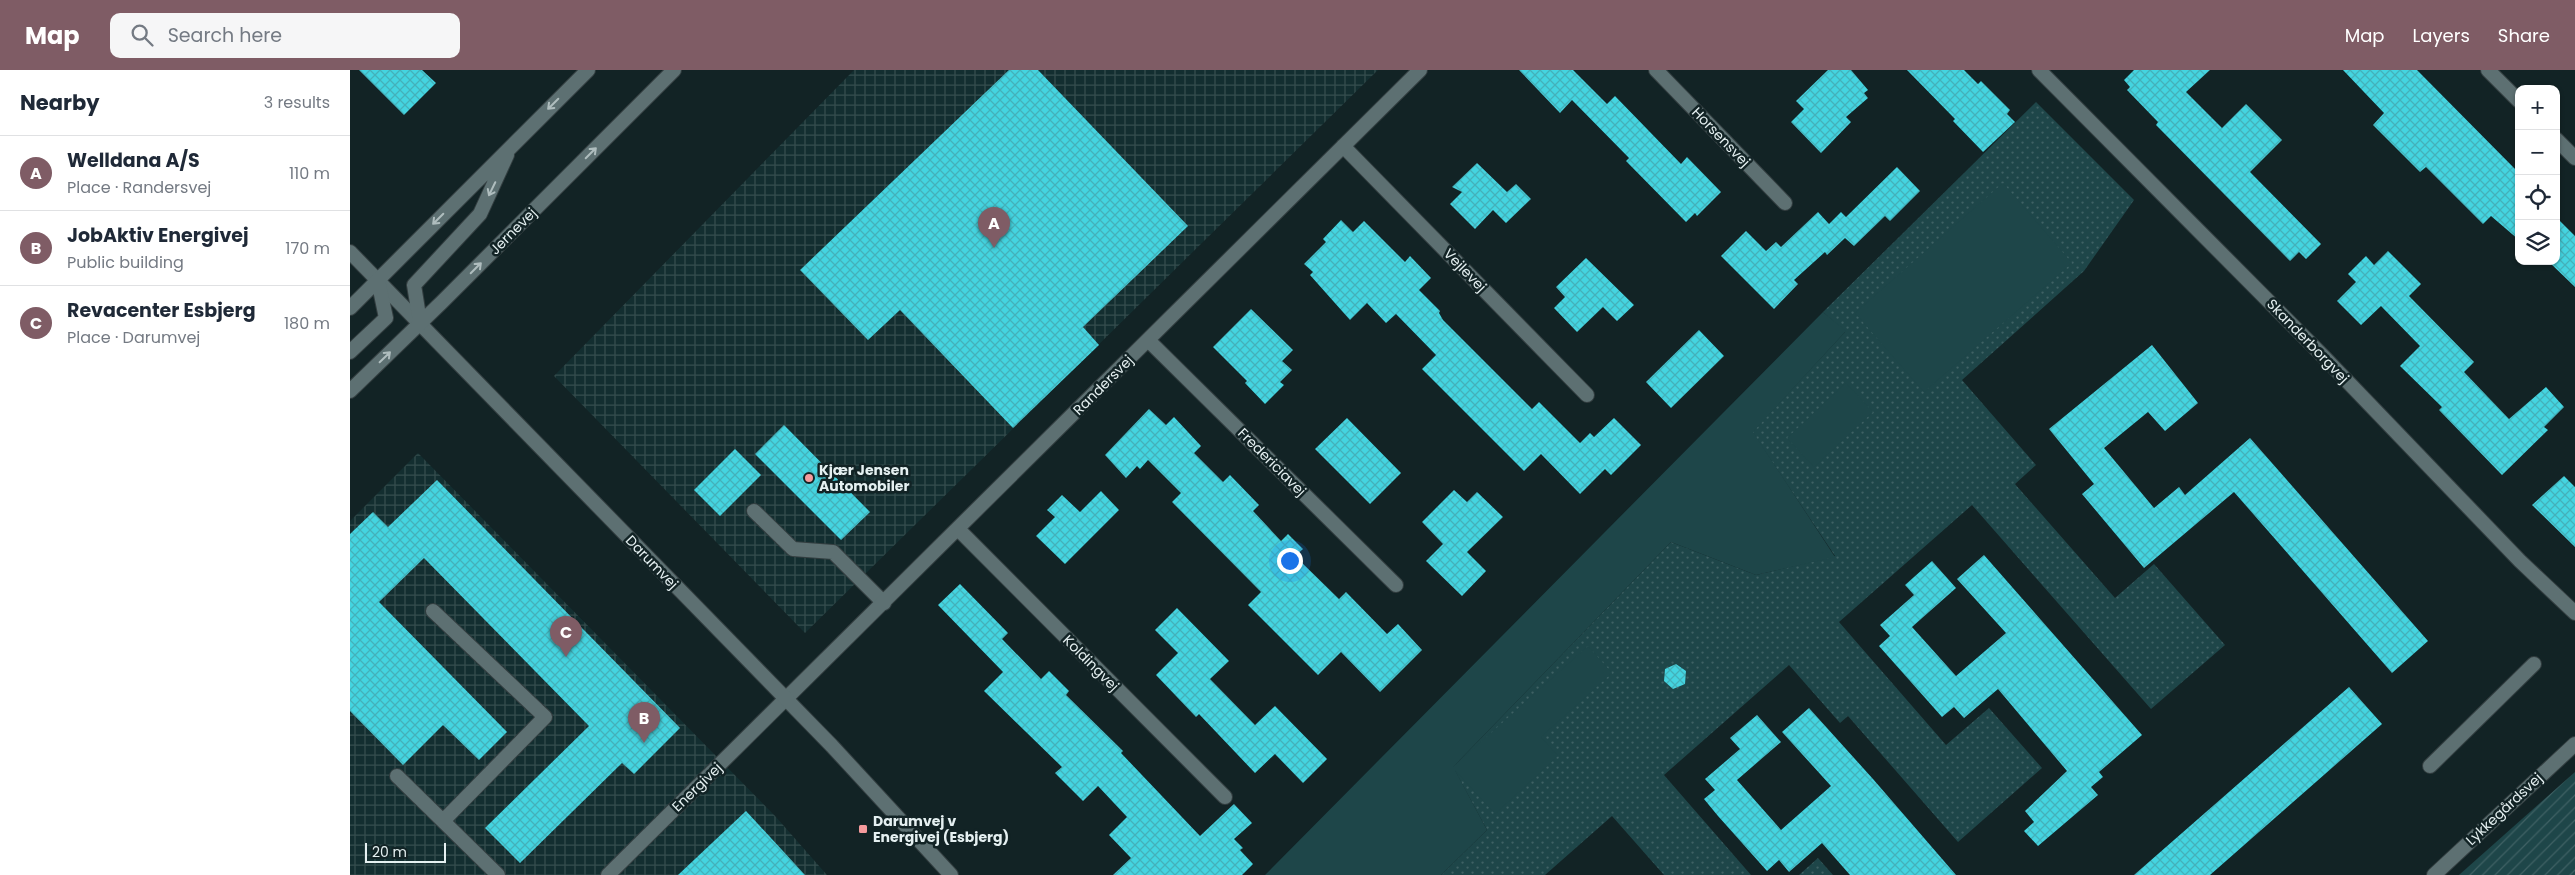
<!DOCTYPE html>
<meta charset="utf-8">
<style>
:root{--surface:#fff;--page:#f6f6f7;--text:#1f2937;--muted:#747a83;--line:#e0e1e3;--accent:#7f5c65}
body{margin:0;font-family:Poppins,sans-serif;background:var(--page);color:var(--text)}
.controls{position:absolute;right:15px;top:15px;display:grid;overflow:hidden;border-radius:10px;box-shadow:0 1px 4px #0004}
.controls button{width:45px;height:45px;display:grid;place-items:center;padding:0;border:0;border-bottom:1px solid var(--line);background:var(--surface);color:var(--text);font:25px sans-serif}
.scale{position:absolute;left:15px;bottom:12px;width:81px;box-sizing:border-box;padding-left:5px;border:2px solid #e5f0f1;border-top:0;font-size:14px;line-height:18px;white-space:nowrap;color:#e5f0f1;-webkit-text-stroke:4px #122325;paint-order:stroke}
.you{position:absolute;left:939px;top:490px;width:18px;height:18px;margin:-12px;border:4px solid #fff;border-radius:50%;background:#1a73e8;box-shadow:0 0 0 8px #1a73e833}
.badge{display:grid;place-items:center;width:32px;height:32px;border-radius:50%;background:var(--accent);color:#fff;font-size:16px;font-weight:700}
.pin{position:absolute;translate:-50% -41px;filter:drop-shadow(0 1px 2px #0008)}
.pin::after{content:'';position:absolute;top:26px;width:18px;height:15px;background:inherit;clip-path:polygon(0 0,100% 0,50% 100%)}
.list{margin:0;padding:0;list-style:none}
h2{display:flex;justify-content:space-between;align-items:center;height:65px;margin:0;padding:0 20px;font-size:21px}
h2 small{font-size:16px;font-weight:400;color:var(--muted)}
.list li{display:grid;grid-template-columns:32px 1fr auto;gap:15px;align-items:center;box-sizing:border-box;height:75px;padding:0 20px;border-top:1px solid var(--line)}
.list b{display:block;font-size:19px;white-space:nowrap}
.list p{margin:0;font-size:16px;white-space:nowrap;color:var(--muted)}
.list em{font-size:16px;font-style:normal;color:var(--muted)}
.icon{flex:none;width:28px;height:28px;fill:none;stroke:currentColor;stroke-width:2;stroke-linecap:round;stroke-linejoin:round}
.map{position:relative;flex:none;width:2225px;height:805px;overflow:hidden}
header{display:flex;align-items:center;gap:30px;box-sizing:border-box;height:70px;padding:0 25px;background:var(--accent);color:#fff}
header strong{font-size:24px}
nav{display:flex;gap:28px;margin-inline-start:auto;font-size:18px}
.search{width:350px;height:45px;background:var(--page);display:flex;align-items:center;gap:12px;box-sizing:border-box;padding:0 18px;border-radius:10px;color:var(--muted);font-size:19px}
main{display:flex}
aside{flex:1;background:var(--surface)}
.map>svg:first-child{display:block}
</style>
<header>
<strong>Map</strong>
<div class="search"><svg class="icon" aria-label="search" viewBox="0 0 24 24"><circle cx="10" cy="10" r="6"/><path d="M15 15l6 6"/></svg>Search here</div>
<nav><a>Map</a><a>Layers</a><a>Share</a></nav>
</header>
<main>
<aside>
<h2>Nearby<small>3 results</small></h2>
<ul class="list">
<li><span class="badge">A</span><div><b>Welldana A/S</b><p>Place · Randersvej</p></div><em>110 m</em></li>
<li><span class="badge">B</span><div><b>JobAktiv Energivej</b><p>Public building</p></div><em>170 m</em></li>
<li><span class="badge">C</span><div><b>Revacenter Esbjerg</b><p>Place · Darumvej</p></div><em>180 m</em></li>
</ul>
</aside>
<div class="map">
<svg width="2225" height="805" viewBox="0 0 2225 805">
<defs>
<pattern id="industrial-grid" width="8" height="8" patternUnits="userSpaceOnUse" patternTransform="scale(1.25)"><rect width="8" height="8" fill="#132e30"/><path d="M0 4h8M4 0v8" fill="none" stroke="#354d4e"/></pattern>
<pattern id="grass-dots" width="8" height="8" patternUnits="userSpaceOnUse" patternTransform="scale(1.25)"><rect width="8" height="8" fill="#1e4649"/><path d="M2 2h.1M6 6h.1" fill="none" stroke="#3f6164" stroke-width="1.8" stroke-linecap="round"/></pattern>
<pattern id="garden-furrows" width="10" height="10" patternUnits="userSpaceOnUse" patternTransform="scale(1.25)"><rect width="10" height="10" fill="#1e4649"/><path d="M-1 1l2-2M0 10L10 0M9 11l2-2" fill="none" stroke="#3f6164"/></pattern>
<pattern id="building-cross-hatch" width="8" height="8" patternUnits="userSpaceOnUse" patternTransform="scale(1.25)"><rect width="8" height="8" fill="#44d4e0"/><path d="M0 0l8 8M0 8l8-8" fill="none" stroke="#44b1ba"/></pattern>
</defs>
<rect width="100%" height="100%" fill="#122325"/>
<!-- industrial -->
<path fill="url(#industrial-grid)" d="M504 0H1028L455 563 204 306Z
M68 383 426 747 477 805H0V451Z"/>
<!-- grass -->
<path fill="url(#grass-dots)" d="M1686 32 1784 130 1734 201 1612 310 1686 395 1665 414 1765 528 1804 494 1875 575 1801 639 1622 435 1489 552 1596 675 1639 638 1692 698 1608 772 1498 646 1490 653 1439 595 1314 705 1401 805H1314L1262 746 1195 805H1091L1137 760 1103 697 1321 472 1406 505 1485 486 1402 362 1495 262 1473 242Z
M1468 788 1483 805H1449Z"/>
<!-- park -->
<path fill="#1e4649" d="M1653 113 1722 193 1574 322 1505 243Z
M1473 242 1496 261 1403 362 1485 487 1406 505 1321 472 1103 697 1238 576 1262 603 1191 667 1208 686 1145 744 1105 700 1137 760 1091 805H915Z
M1496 313 1523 342 1464 397 1437 368Z"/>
<!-- garden -->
<path fill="url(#garden-furrows)" d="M2225 702V805H2109Z"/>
<!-- building -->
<path fill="url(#building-cross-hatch)" d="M9 0H72L86 13 54 45Z
M659 0H688L838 156 733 257 749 275 663 358 550 240 518 270 450 200Z
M1169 0H1223L1257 34 1265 26 1331 94 1337 87 1371 122 1347 146 1345 143 1336 152 1276 91 1279 88 1222 30 1210 43Z
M1478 0H1501L1518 20 1514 23 1518 28 1496 47 1501 52 1471 83 1441 52 1454 39 1446 31Z
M1557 0H1614L1628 14 1631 11 1660 40 1657 44 1665 52 1633 82 1603 51 1605 49Z
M1784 0H1860L1836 22 1872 58 1896 34 1932 70 1900 102 1971 174 1956 189 1949 182 1940 191 1806 55 1808 52 1777 20 1780 17 1774 10Z
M1993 0H2067L2169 103V170L2141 146 2133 154 2076 97 2070 102 2023 55 2034 43Z
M1127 93 1157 122 1166 114 1181 129 1156 153 1143 140 1125 159 1100 134 1112 122 1102 117Z
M1547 97 1570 121 1540 151 1535 146 1504 176 1495 168 1477 185 1475 182 1444 210 1448 214 1424 239 1371 186 1396 161 1416 181 1426 172 1431 177 1468 142 1479 154 1491 142 1496 147Z
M2206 147 2225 166V217L2198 191H2206Z
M991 150 1003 162 1014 151 1055 192 1060 186 1081 208 1069 220 1090 241 1089 243 1093 250 1182 339 1189 332 1230 373 1240 363 1244 367 1264 348 1291 375 1261 405 1255 399 1230 424 1191 384 1174 401 1072 299 1086 285 1046 244 1036 253 1017 233 1000 250 960 205 963 202 954 194 976 172 973 169Z
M2038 181 2071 214 2059 226 2124 292 2114 302 2159 349 2196 317 2214 337 2194 357 2198 360 2152 405 2089 340 2092 337 2050 296 2070 276 2031 236 2011 255 1987 231 2006 212 1998 204 2016 186 2024 195Z
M1236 188 1284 235 1267 251 1253 237 1227 262 1204 238 1215 227 1206 217Z
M901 239 943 280 932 291 942 300 930 312 934 315 915 334 895 313 897 311 863 277Z
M1349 260 1374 286 1321 338 1296 312Z
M1802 275 1848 333 1815 361 1798 342 1754 378 1804 438 1829 417 1835 425 1900 368 2078 571 2042 603 1884 422 1794 498 1732 424 1744 414 1699 359Z
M799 339 816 355 824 347 851 376 844 383 873 412 880 405 909 435 903 441 931 471 938 464 953 479 945 486 989 529 996 522 1037 564 1048 554 1072 580 1030 622 991 582 968 605 898 535 911 522 822 432 831 423 798 390 790 399 787 396 776 408 755 385Z
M997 348 1051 403 1020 434 965 379Z
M434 355 520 442 491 470 405 384Z
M385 379 411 405 370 446 344 420Z
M2214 406 2225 417V477L2182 435Z
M87 410 330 658 284 704 272 693 170 793 135 758 239 656 74 488 29 532 157 662 129 690 93 655 53 695 0 641V464L23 442 38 457Z
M1104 420 1117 432 1127 422 1153 447 1117 482 1136 501 1112 526 1076 491 1093 474 1072 452Z
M751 421 769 440 715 494 686 466 705 447 697 440 712 425 730 442Z
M1634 485 1792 665 1749 702 1753 707 1741 717 1748 725 1688 776 1674 761 1684 752 1675 741 1717 701 1648 619 1614 648 1604 637 1592 647 1529 576 1540 566 1530 555 1564 525 1555 515 1582 491 1606 518 1562 557 1606 606 1656 563 1607 509Z
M610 514 658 563 652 569 691 609 699 601 719 621 716 625 773 681 771 683 850 766 884 734 902 753 884 769 893 778 890 780 903 794 892 805H763L781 788 759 765 777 747 748 716 733 731 705 703 712 697 634 621 653 602 588 535Z
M827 538 879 591 860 609 905 655 925 636 977 689 953 713 925 684 905 703 849 644 846 647 806 605 828 583 805 560Z
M1326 594 1336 601 1335 614 1323 619 1314 611 1315 599Z
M1999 617 2032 654 1860 805H1784Z
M1459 638 1523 709 1606 805H1500L1472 773 1439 802 1429 790 1417 801 1368 746 1354 729 1365 720 1355 709 1390 679 1380 668 1407 645 1431 672 1387 710 1431 760 1481 716 1432 662Z
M396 741 455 805H328Z"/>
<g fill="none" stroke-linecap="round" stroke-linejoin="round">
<!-- service casing -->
<g stroke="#333e40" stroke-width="16">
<path id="service" d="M404 441 443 479 483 482 534 533
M83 541 195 647 93 751
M2080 696 2184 594
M47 706 148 805"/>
</g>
<!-- minor casing -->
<g stroke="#333e40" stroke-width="16">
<path id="minor" d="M1306 0 1435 133
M1689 0 1973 286 2170 491 2225 543
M2138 0 2169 31
M2206 69 2225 88
M993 76 1237 325
M798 270 1046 515
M608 459 875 727
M258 805 1070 0
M2084 805 2225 674"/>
</g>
<!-- tertiary casing -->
<g stroke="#333e40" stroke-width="16">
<path id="tertiary" d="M0 182 482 676 601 805"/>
</g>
<!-- secondary casing -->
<g stroke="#333e40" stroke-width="16">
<path id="secondary" d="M0 238 238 0
M70 252 64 215 130 144 157 85
M0 282 36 248 28 210
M0 321 92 232 324 0"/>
</g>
<!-- service -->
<use href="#service" stroke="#5d7072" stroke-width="14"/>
<!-- minor -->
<use href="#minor" stroke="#5d7072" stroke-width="14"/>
<!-- tertiary -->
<use href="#tertiary" stroke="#5d7072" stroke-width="14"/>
<!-- secondary -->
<use href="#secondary" stroke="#5d7072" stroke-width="14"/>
</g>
<!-- one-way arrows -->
<defs><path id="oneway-shaft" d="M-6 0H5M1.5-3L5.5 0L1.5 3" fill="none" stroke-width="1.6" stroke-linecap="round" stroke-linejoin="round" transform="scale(1.25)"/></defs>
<g stroke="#afbdbe">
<use href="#oneway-shaft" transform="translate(203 34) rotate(135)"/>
<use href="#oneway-shaft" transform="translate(241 83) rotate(-45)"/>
<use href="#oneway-shaft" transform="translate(142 119) rotate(116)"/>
<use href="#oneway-shaft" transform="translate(88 149) rotate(135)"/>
<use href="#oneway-shaft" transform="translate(126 198) rotate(-45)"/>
<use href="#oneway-shaft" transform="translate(35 287) rotate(-44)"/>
</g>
<!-- markers -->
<g fill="#f59b9d" stroke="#122325" stroke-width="2">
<circle cx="459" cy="408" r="5"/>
<rect x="508" y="754" width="10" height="10" rx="2.5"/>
</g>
<g text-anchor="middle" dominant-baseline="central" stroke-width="5" stroke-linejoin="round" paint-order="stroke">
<!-- street labels -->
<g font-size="14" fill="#e5f0f1" stroke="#122325">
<text transform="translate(1371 67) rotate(46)">Horsensvej</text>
<text transform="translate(163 161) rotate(-45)">Jernevej</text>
<text transform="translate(1115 200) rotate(46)">Vejlevej</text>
<text transform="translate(1958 271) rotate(46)">Skanderborgvej</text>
<text transform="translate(753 315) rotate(-45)">Randersvej</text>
<text transform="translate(922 392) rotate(45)">Fredericiavej</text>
<text transform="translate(302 492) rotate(46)">Darumvej</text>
<text transform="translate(741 593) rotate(45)">Koldingvej</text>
<text transform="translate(347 717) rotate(-44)">Energivej</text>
<text transform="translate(2154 739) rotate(-43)">Lykkegårdsvej</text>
</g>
<!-- poi labels -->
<g font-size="14" font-weight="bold" fill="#e5f0f1" stroke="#122325" text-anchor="start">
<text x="469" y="400">Kjær Jensen<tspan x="469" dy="16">Automobiler</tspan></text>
<text x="523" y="751">Darumvej v<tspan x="523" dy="16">Energivej (Esbjerg)</tspan></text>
</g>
</g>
</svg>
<div class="controls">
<button>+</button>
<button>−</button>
<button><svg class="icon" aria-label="locate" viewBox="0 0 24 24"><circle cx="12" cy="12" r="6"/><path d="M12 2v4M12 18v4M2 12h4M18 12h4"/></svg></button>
<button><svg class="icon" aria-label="layers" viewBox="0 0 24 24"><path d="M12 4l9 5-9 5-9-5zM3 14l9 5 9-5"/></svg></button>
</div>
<div class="scale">20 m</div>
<div class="you"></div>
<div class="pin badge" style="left:644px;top:178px">A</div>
<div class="pin badge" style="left:294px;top:673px">B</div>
<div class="pin badge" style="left:216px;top:587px">C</div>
</div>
</main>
